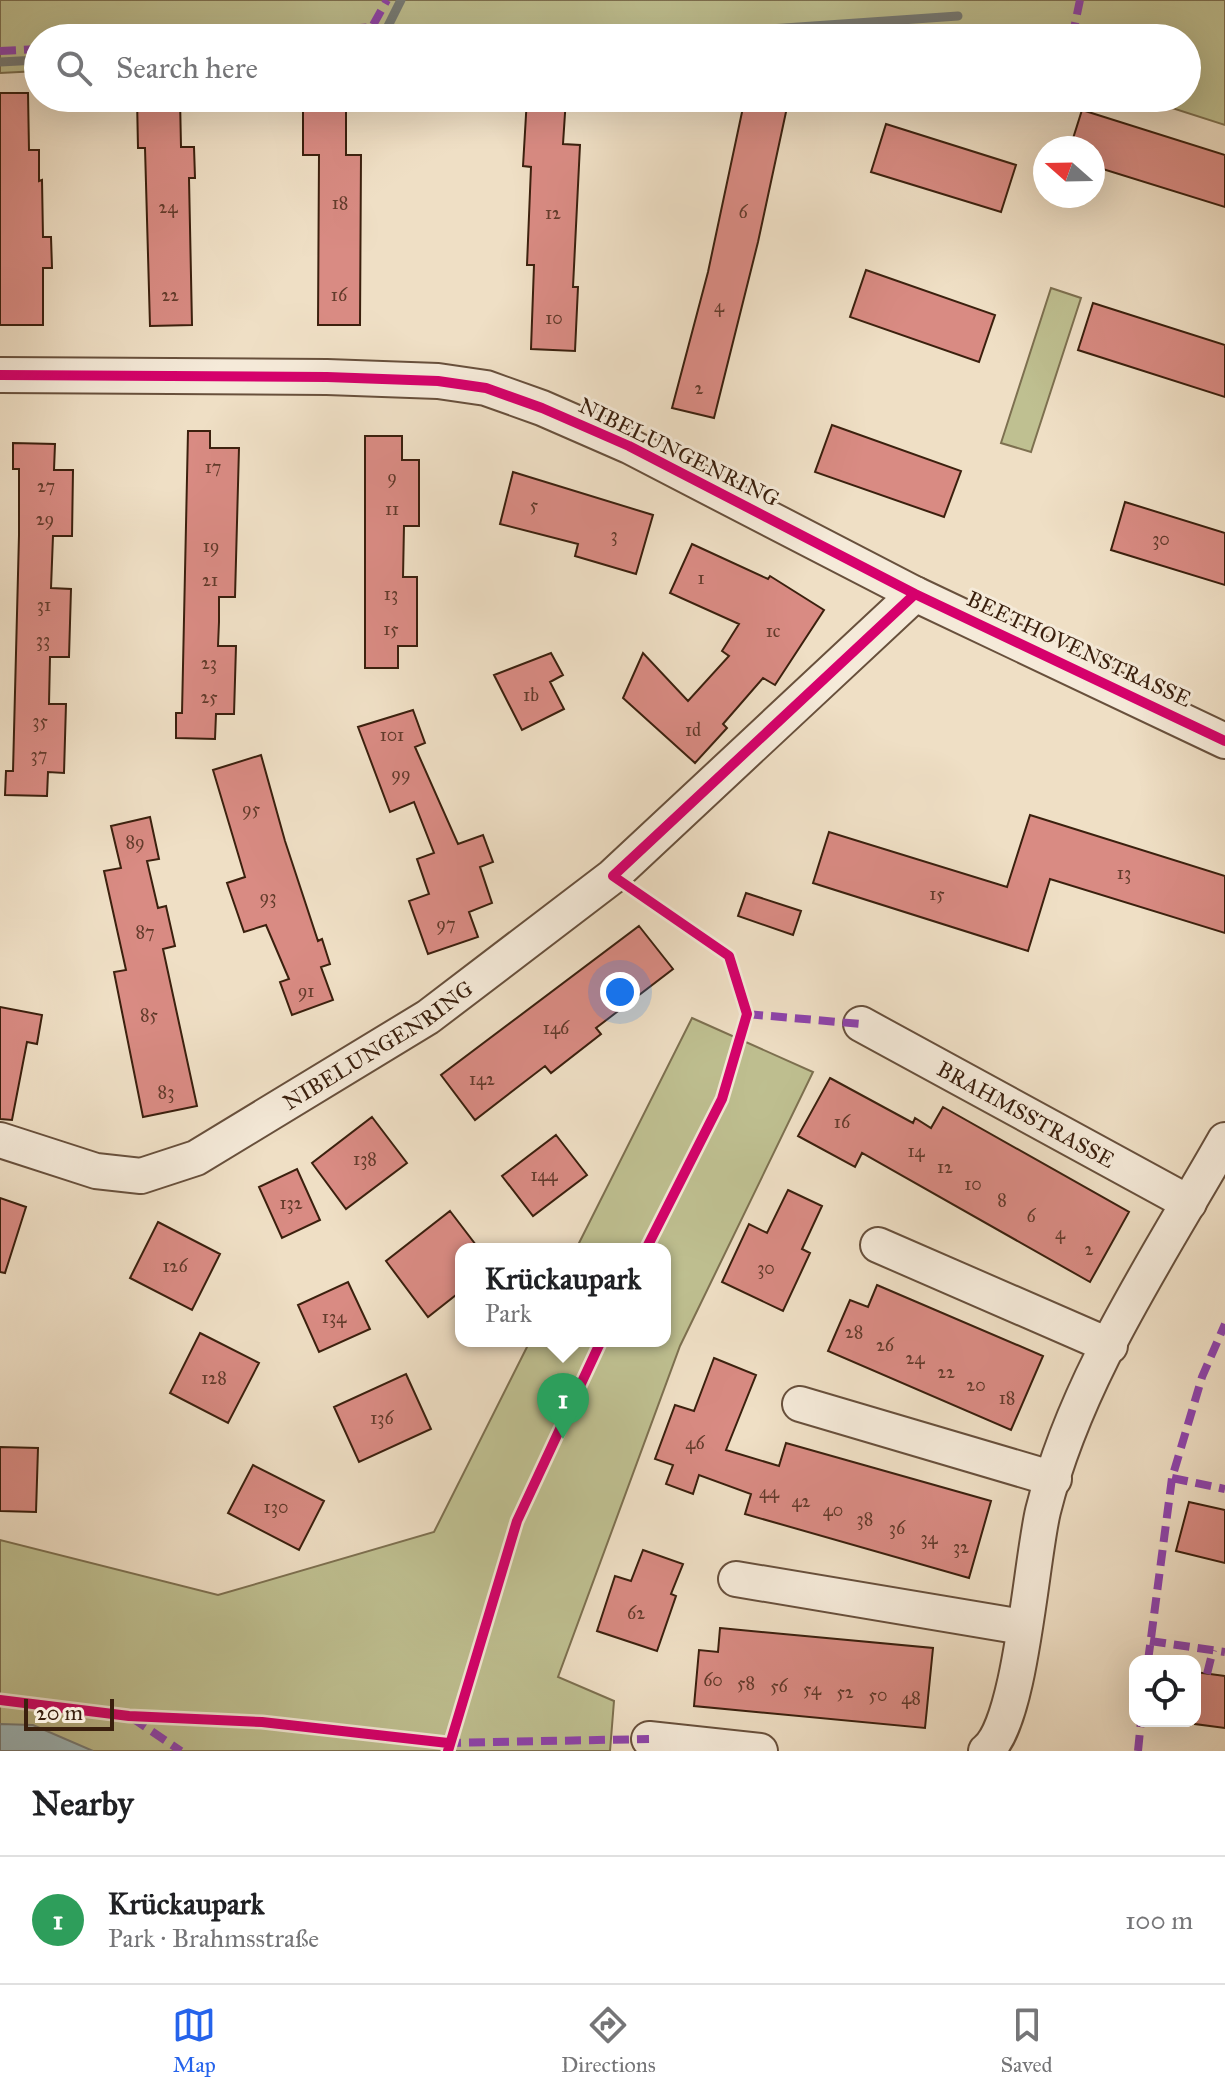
<!DOCTYPE html>
<meta charset="utf-8">
<style>
:root{--surface:#fff;--page:#f2f2f2;--text:#202124;--muted:#757577;--line:#e0e0e0;--accent:#2563eb}
body{margin:0;font-family:"IM FELL Great Primer",serif;background:var(--page);color:var(--text)}
.controls{position:absolute;right:24px;bottom:24px;display:grid;overflow:hidden;border-radius:16px;box-shadow:0 8px 32px #0002}
.controls button{width:72px;height:72px;display:grid;place-items:center;padding:0;border:0;border-bottom:2px solid var(--line);background:var(--surface);color:var(--text);font:40px sans-serif}
.compass{position:absolute;left:1033px;top:136px;width:72px;height:72px;border-radius:50%;background:var(--surface);box-shadow:0 8px 32px #0002;rotate:290deg}
.scale{position:absolute;left:24px;bottom:20px;width:90px;box-sizing:border-box;padding-left:8px;border:4px solid #3b200e;border-top:0;font-size:22px;line-height:28px;white-space:nowrap;color:#3b200e;-webkit-text-stroke:6px #f5ead9;paint-order:stroke}
.you{position:absolute;left:620px;top:992px;width:28px;height:28px;margin:-20px;border:6px solid #fff;border-radius:50%;background:#1a73e8;box-shadow:0 0 0 12px #1a73e833}
.badge{display:grid;place-items:center;width:52px;height:52px;border-radius:50%;background:var(--accent);color:#fff;font-size:26px;font-weight:700}
.pin{position:absolute;translate:-50% -66px;filter:drop-shadow(0 2px 4px #0008)}
.pin::after{content:'';position:absolute;top:42px;width:28px;height:24px;background:inherit;clip-path:polygon(0 0,100% 0,50% 100%)}
.popup{position:absolute;left:455px;top:1243px;width:216px;height:104px;box-sizing:border-box;display:grid;place-content:center;border-radius:16px;background:var(--surface);filter:drop-shadow(0 2px 6px #0005);font-size:26px;white-space:nowrap;color:var(--muted)}
.popup b{font-size:30px;color:var(--text)}
.popup::after{content:'';position:absolute;left:50%;top:100%;margin-left:-16px;border:16px solid transparent;border-top-color:var(--surface)}
.list{margin:0;padding:0;list-style:none}
h2{display:flex;justify-content:space-between;align-items:center;height:104px;margin:0;padding:0 32px;font-size:34px}
h2 small{font-size:26px;font-weight:400;color:var(--muted)}
.list li{display:grid;grid-template-columns:52px 1fr auto;gap:24px;align-items:center;box-sizing:border-box;height:128px;padding:0 32px;border-top:2px solid var(--line)}
.list b{display:block;font-size:30px;white-space:nowrap}
.list p{margin:0;font-size:26px;white-space:nowrap;color:var(--muted)}
.list em{font-size:26px;font-style:normal;color:var(--muted)}
.icon{flex:none;width:44px;height:44px;fill:none;stroke:currentColor;stroke-width:2;stroke-linecap:round;stroke-linejoin:round}
.map{position:relative;flex:none;width:1225px;height:1751px;overflow:hidden}
.search{position:absolute;background:var(--surface);box-shadow:0 8px 32px #0002;left:24px;right:24px;top:24px;height:88px;display:flex;align-items:center;gap:20px;box-sizing:border-box;padding:0 28px;border-radius:44px;color:var(--muted);font-size:30px}
.sheet{height:232px;background:var(--surface)}
nav{display:flex;justify-content:space-around;align-items:center;box-sizing:border-box;height:112px;border-top:2px solid var(--line);background:var(--surface);font-size:22px;color:var(--muted)}
nav a{display:grid;justify-items:center;gap:4px}
nav .on{color:var(--accent)}
.map>svg:first-child{display:block}
</style>
<div class="map">
<svg width="1225" height="1751" viewBox="0 0 1225 1751">
<rect width="100%" height="100%" fill="#efdfc5"/>
<filter id="stains"><feTurbulence type="fractalNoise" baseFrequency=".0025" numOctaves="4"/><feColorMatrix values="0 0 0 0 .2 0 0 0 0 .09 0 0 0 0 .02 0 0 0 .5 -.17"/></filter>
<radialGradient id="worn" r=".72"><stop offset=".6" stop-color="#630" stop-opacity="0"/><stop offset="1" stop-color="#630" stop-opacity=".3"/></radialGradient>
<!-- green -->
<path fill="#bfc091" stroke="#7d7050" stroke-width="2" d="M0 0H1225V125L1141 98H1187V38H38V71L0 73Z
M1051 288 1081 298 1031 452 1001 443Z
M692 1018 813 1072 680 1346 558 1677 614 1701 610 1751H0V1540L218 1595 434 1532 530 1341H665V1249H576Z"/>
<!-- water -->
<path fill="#9ebabe" stroke="#767c78" stroke-width="2" d="M0 1724 33 1725 93 1751H0Z"/>
<g fill="none" stroke-linecap="round" stroke-linejoin="round">
<!-- stream -->
<path stroke="#767c78" stroke-width="9" d="M382 38 401 0
M552 38 699 34 958 16
M0 62 38 60"/>
</g>
<!-- building -->
<path fill="#d98b83" stroke="#3b200e" stroke-width="2" d="M0 93H28L29 150H39V181L42 180 43 237H51L52 268H43V325H0Z
M137 98H180L181 147H194L195 178H189L192 325 150 326 145 148H138Z
M303 98H346V155H361L360 325H318L319 155H303Z
M527 98H566L563 144 580 145 573 287H578L575 351 531 349 534 265H527L531 167 523 166Z
M745 98H789L758 242 714 418 672 408 708 272Z
M1082 110 1225 155V207L1093 166V148H1070Z
M886 124 1016 165 1001 212 871 172Z
M866 270 995 315 979 362 850 317Z
M1093 303 1225 345V397L1078 350Z
M832 425 961 471 944 517 815 472Z
M188 431H210V448H239L235 597H219V622L218 646H236L234 714H216L215 739 176 738V713H182Z
M365 436H402V460H419V526H404L403 577H417V646H398V668H365Z
M13 443 55 444 54 470H73L72 536H53L51 588 71 589 69 657H50L49 704H66L64 773 48 772 47 796 5 795 6 771H13L19 535V469H13Z
M513 472 653 515 636 574 575 556 578 544 500 524Z
M1125 502 1225 533V585L1111 550Z
M692 544 768 579 770 576 824 610 775 685 763 678 723 724 727 728 695 763 623 698 643 653 688 701 729 656 722 651 739 624 670 593Z
M551 653 563 675 550 682 564 709 522 730 494 675Z
M413 710 425 743 415 747 458 844 483 835 493 862 480 867 492 903 469 912 478 937 428 954 409 901 429 894 417 859 434 853 414 802 390 812 358 727Z
M261 755 285 841 318 941 322 939 330 964 321 967 333 1000 292 1015 280 982 289 979 266 925 244 932 227 883 245 877 213 770Z
M1030 815 1225 876V933L1050 879 1028 951 813 883 829 832 1007 887Z
M150 817 159 859 147 861 158 908 166 906 175 946 163 949 197 1106 143 1117 114 972 126 970 104 871 121 868 111 826Z
M746 893 801 911 793 935 738 916Z
M639 926 673 969 596 1028 601 1034 551 1073 545 1066 475 1120 441 1075Z
M0 1007 42 1015 37 1044 27 1042 12 1120 0 1119Z
M830 1078 913 1123 915 1118 931 1128 943 1107 1129 1212 1090 1282 862 1153 855 1167 798 1136Z
M372 1117 407 1163 346 1209 312 1163Z
M556 1135 587 1175 533 1216 502 1176Z
M297 1169 320 1220 282 1238 259 1187Z
M788 1190 822 1206 802 1249 810 1253 783 1311 722 1282 749 1224 767 1233Z
M0 1198 26 1207 5 1273 0 1272Z
M450 1211 479 1249H461V1291L428 1317 386 1261Z
M158 1222 220 1254 192 1310 130 1278Z
M348 1282 370 1329 319 1352 298 1305Z
M877 1285 1043 1356 1011 1430 828 1351 850 1300 868 1307Z
M200 1333 259 1363 228 1423 170 1393Z
M714 1358 756 1375 726 1450 779 1466 786 1443 991 1501 969 1578 745 1514 751 1494 699 1475 693 1494 666 1484 673 1465 655 1459 675 1405 694 1411Z
M406 1374 431 1429 359 1462 334 1407Z
M0 1447 38 1448 36 1512 0 1511Z
M253 1465 324 1501 299 1550 228 1513Z
M1189 1502 1225 1510V1563L1176 1551Z
M643 1550 683 1564 671 1594 676 1596 657 1651 597 1631 615 1576 631 1581Z
M720 1628 933 1648 925 1728 694 1706 699 1650 718 1652Z
M1195 1672 1225 1676V1728L1195 1724Z"/>
<g fill="none" stroke-linecap="round" stroke-linejoin="round">
<!-- street casing -->
<g stroke="#68503c" stroke-width="38">
<g id="street">
<path d="M0 375 327 377 438 381 486 388 542 408 629 446 915 594 1225 741"/>
<path id="s1" d="M861 1024 1189 1203"/>
<path id="s2" d="M0 1140 96 1171 141 1176 196 1158 428 1017 613 876 915 594"/>
<path d="M878 1245 1110 1346"/>
<path d="M800 1404 1054 1479"/>
<path d="M736 1579 1023 1627"/>
<path d="M649 1739 760 1751"/>
<path d="M986 1751C1021 1724 1031 1561 1043 1511 1076 1378 1158 1258 1225 1140"/>
</g>
</g>
<!-- street -->
<use href="#street" stroke="#f5ead9" stroke-width="34"/>
<!-- quiet -->
<path stroke="#8e44ad" stroke-width="8" stroke-dasharray="16 8" stroke-linecap="butt" d="M231 38 372 27 387 0
M1072 38 1080 0
M0 51 38 49
M747 1014 861 1024
M1172 1478 1225 1489
M1150 1641 1225 1652
M1148 1661 1172 1478 1202 1377 1225 1324
M1207 1674 1213 1650
M132 1718 181 1751
M445 1743 649 1739
M1138 1751 1141 1721"/>
<!-- cycleway casing -->
<g stroke="#f5ead9" stroke-width="15">
<path id="cycleway" d="M0 375 327 377 438 381 486 388 542 408 629 446 915 594 1225 741
M646 1249 722 1099 747 1014 729 956 613 876 915 594
M0 1700 129 1716 262 1722 448 1743
M448 1751 517 1521 601 1341"/>
</g>
<!-- cycleway -->
<use href="#cycleway" stroke="#d6006c" stroke-width="10"/>
</g>
<g text-anchor="middle" dominant-baseline="central" stroke-width="6" stroke-linejoin="round" paint-order="stroke">
<!-- number labels -->
<g font-size="18" fill="#623b2b">
<text x="340" y="203">18</text>
<text x="168" y="207">24</text>
<text x="743" y="212">6</text>
<text x="553" y="213">12</text>
<text x="170" y="295">22</text>
<text x="339" y="295">16</text>
<text x="719" y="306">4</text>
<text x="554" y="318">10</text>
<text x="699" y="388">2</text>
<text x="213" y="467">17</text>
<text x="392" y="477">9</text>
<text x="46" y="486">27</text>
<text x="534" y="505">5</text>
<text x="392" y="509">11</text>
<text x="45" y="519">29</text>
<text x="614" y="535">3</text>
<text x="1161" y="539">30</text>
<text x="211" y="546">19</text>
<text x="701" y="578">1</text>
<text x="210" y="580">21</text>
<text x="391" y="594">13</text>
<text x="44" y="605">31</text>
<text x="391" y="629">15</text>
<text x="773" y="631">1c</text>
<text x="43" y="640">33</text>
<text x="209" y="663">23</text>
<text x="531" y="695">1b</text>
<text x="209" y="697">25</text>
<text x="40" y="721">35</text>
<text x="693" y="730">1d</text>
<text x="392" y="735">101</text>
<text x="39" y="755">37</text>
<text x="401" y="774">99</text>
<text x="251" y="809">95</text>
<text x="135" y="842">89</text>
<text x="1124" y="873">13</text>
<text x="937" y="894">15</text>
<text x="268" y="897">93</text>
<text x="446" y="924">97</text>
<text x="145" y="932">87</text>
<text x="306" y="991">91</text>
<text x="149" y="1015">85</text>
<text x="556" y="1028">146</text>
<text x="482" y="1079">142</text>
<text x="166" y="1092">83</text>
<text x="842" y="1122">16</text>
<text x="916" y="1151">14</text>
<text x="365" y="1159">138</text>
<text x="945" y="1167">12</text>
<text x="544" y="1175">144</text>
<text x="973" y="1184">10</text>
<text x="1002" y="1200">8</text>
<text x="291" y="1203">132</text>
<text x="1031" y="1216">6</text>
<text x="1060" y="1233">4</text>
<text x="1089" y="1249">2</text>
<text x="175" y="1266">126</text>
<text x="766" y="1268">30</text>
<text x="334" y="1317">134</text>
<text x="854" y="1332">28</text>
<text x="885" y="1345">26</text>
<text x="915" y="1358">24</text>
<text x="946" y="1372">22</text>
<text x="214" y="1378">128</text>
<text x="976" y="1385">20</text>
<text x="1007" y="1398">18</text>
<text x="382" y="1418">136</text>
<text x="695" y="1443">46</text>
<text x="769" y="1492">44</text>
<text x="801" y="1501">42</text>
<text x="276" y="1507">130</text>
<text x="833" y="1510">40</text>
<text x="865" y="1519">38</text>
<text x="897" y="1528">36</text>
<text x="929" y="1538">34</text>
<text x="961" y="1547">32</text>
<text x="636" y="1613">62</text>
<text x="713" y="1680">60</text>
<text x="746" y="1683">58</text>
<text x="779" y="1686">56</text>
<text x="812" y="1689">54</text>
<text x="845" y="1692">52</text>
<text x="878" y="1695">50</text>
<text x="911" y="1698">48</text>
</g>
<!-- street labels -->
<g font-size="22" fill="#3b200e" stroke="#f5ead9">
<text transform="translate(679 452) rotate(26)">NIBELUNGENRING</text>
<text transform="translate(1079 649) rotate(25)">BEETHOVENSTRASSE</text>
<text stroke="none"><textPath href="#s2" startOffset="418">NIBELUNGENRING</textPath></text>
<text stroke="none"><textPath href="#s1" startOffset="188">BRAHMSSTRASSE</textPath></text>
</g>
</g>
<rect width="100%" height="100%" filter="url(#stains)"/>
<rect width="100%" height="100%" fill="url(#worn)"/>
</svg>
<div class="controls">
<button><svg class="icon" aria-label="locate" viewBox="0 0 24 24"><circle cx="12" cy="12" r="6"/><path d="M12 2v4M12 18v4M2 12h4M18 12h4"/></svg></button>
</div>
<svg class="compass" viewBox="-18 -18 36 36"><path d="M0-13l5 13h-10z" fill="#e53935"/><path d="M0 13l5-13h-10z" fill="#757577"/></svg>
<div class="scale">20 m</div>
<div class="you"></div>
<div class="pin badge" style="left:563px;top:1439px;background:#2e9e5b">1</div>
<div class="popup"><b>Krückaupark</b>Park</div>
<div class="search"><svg class="icon" aria-label="search" viewBox="0 0 24 24"><circle cx="10" cy="10" r="6"/><path d="M15 15l6 6"/></svg>Search here</div>
</div>
<section class="sheet">
<h2>Nearby<small></small></h2>
<ul class="list">
<li><span class="badge" style="background:#2e9e5b">1</span><div><b>Krückaupark</b><p>Park · Brahmsstraße</p></div><em>100 m</em></li>
</ul>
</section>
<nav>
<a class="on"><svg class="icon" aria-label="map" viewBox="0 0 24 24"><path d="M3 6l6-2 6 2 6-2v14l-6 2-6-2-6 2zM9 4v14M15 6v14"/></svg>Map</a>
<a><svg class="icon" aria-label="directions" viewBox="0 0 24 24"><path d="M12 3l9 9-9 9-9-9zM9 14v-3h6M13 9l2 2-2 2"/></svg>Directions</a>
<a><svg class="icon" aria-label="saved" viewBox="0 0 24 24"><path d="M7 4h10v16l-5-4-5 4z"/></svg>Saved</a>
</nav>
